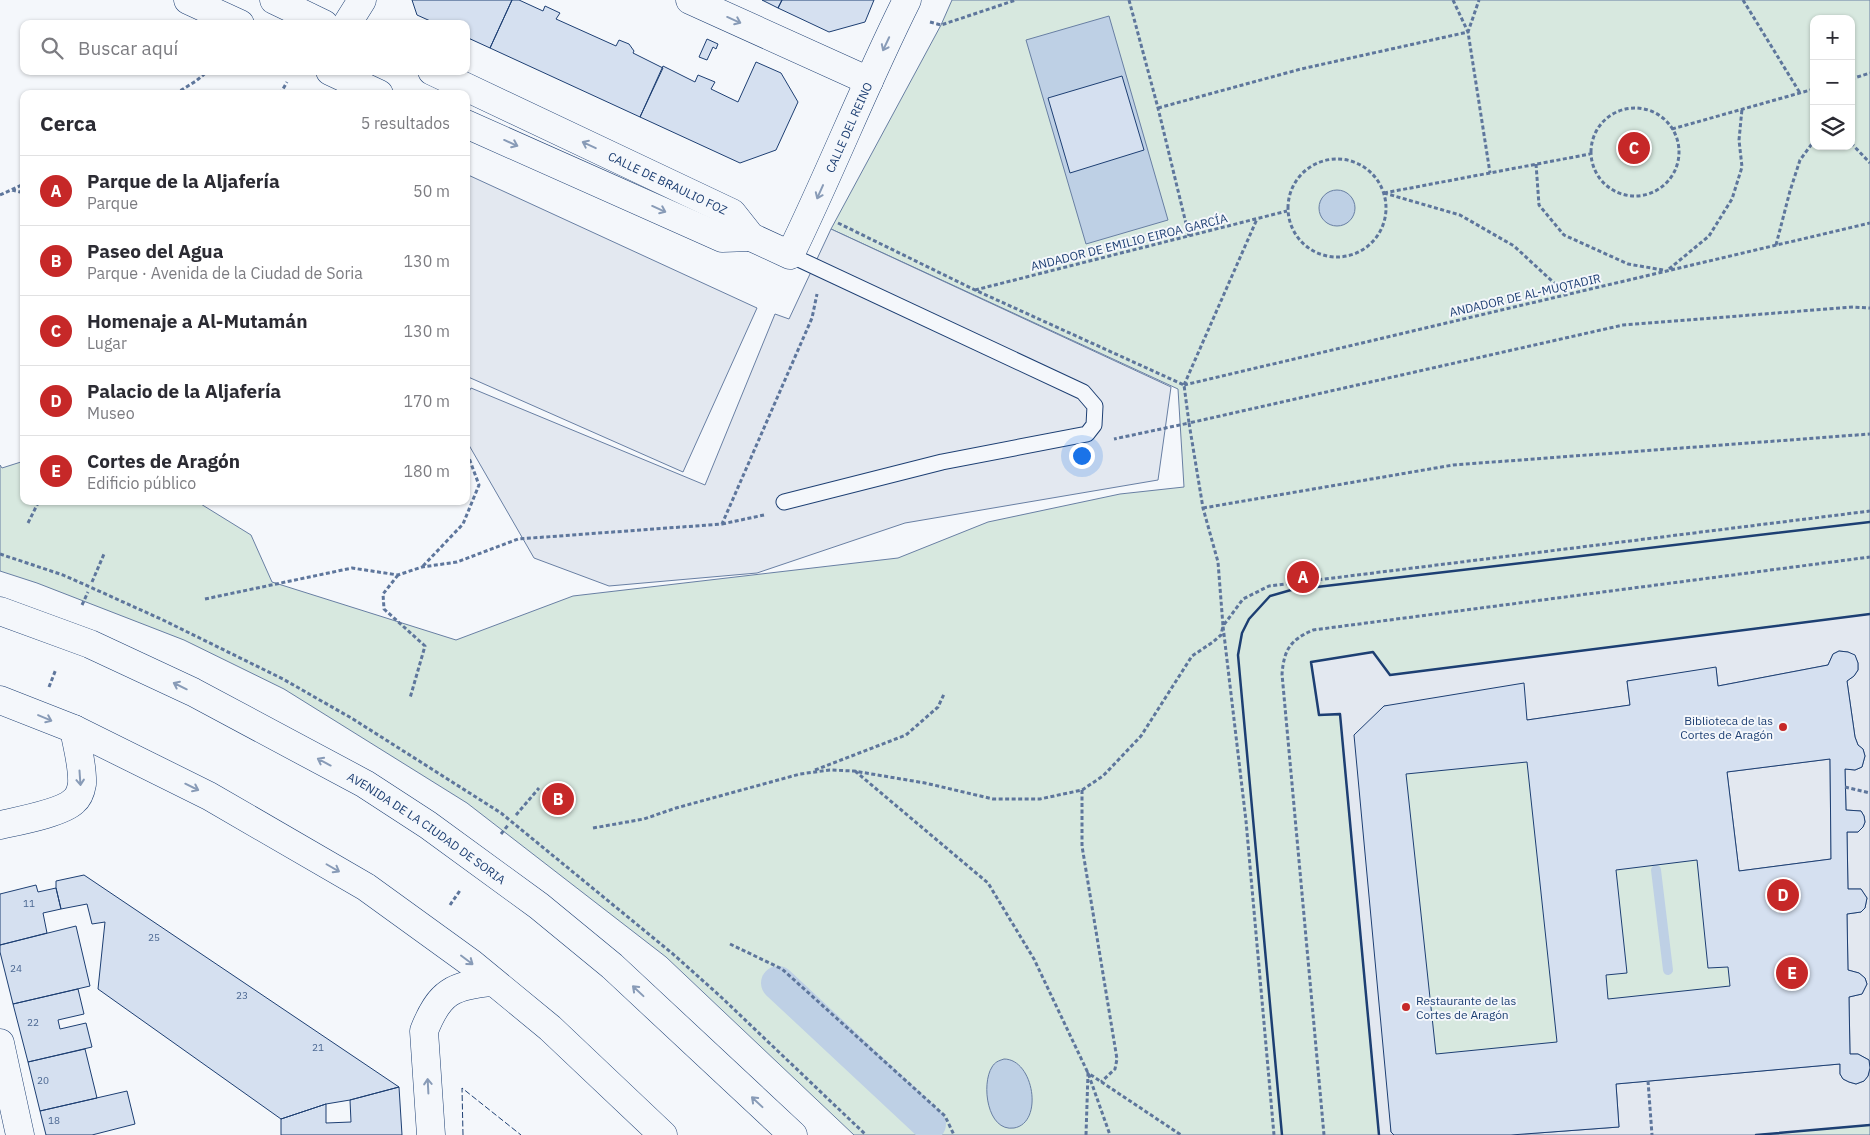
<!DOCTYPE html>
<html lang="es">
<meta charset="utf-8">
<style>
:root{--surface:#fff;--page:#f2f2f3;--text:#2b2b33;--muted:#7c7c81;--line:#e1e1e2;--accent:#c62828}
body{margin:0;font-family:"IBM Plex Sans",sans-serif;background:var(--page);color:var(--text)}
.controls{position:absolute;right:15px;top:15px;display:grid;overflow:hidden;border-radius:10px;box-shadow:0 1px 4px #0004}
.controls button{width:45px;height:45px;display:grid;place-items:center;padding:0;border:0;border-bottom:1px solid var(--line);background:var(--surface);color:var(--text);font:25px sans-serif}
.you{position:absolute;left:1081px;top:455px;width:18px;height:18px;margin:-12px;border:4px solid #fff;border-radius:50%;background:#1a73e8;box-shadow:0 0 0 8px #1a73e833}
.badge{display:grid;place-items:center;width:32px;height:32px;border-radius:50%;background:var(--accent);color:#fff;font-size:16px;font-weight:700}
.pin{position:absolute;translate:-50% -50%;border:2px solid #fff;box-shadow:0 1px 5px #0006}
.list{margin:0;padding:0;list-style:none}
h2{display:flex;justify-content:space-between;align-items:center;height:65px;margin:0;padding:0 20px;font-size:21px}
h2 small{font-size:16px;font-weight:400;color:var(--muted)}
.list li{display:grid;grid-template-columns:32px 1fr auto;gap:15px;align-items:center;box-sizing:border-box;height:70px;padding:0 20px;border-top:1px solid var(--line)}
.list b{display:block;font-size:19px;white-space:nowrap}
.list p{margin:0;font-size:16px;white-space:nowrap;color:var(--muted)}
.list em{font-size:16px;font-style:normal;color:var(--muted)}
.icon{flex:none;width:28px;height:28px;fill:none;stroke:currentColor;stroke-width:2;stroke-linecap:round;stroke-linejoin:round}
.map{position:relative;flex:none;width:1870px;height:1135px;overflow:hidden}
.search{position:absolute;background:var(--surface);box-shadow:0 1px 4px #0004;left:20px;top:20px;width:450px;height:55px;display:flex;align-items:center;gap:12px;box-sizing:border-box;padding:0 18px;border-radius:10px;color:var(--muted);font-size:19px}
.panel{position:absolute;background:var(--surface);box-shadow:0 1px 4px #0004;left:20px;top:90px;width:450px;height:415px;border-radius:10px}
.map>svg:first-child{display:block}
</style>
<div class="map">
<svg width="1870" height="1135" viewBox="0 0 1870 1135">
<rect width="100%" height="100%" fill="#f4f7fb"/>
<!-- green -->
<path fill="#d7e8df" stroke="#687fa3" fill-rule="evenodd" d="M952 0H1870V1135H854L666 957 467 803 284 689 184 640 37 583 0 571V465L2 468 24 461V501H196L251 535 272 582 456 640 573 596 898 558 988 522 1120 494 1184 487 1178 389 831 229 941 25ZM1814 19H1851V146H1814Z"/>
<!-- parking -->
<path fill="#e3e8f0" stroke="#687fa3" d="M466 174 757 308 683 472 466 376Z
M831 229 1171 387 1158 480 905 523 757 573 609 586 534 558 466 440V397L471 388 705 485 775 314 789 319Z
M1870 614V1066L1869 1060 1858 1054H1850L1849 997 1862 994 1867 984 1865 978 1859 973 1848 970 1847 914 1861 912 1865 908 1867 898 1861 889H1848L1847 832H1858L1863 827 1865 822 1864 816 1861 811 1846 810V807L1845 769 1855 770 1862 767 1865 756 1863 749 1858 745 1855 737 1847 681 1854 676 1858 670V663L1855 656 1848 652 1839 651 1833 654 1828 665 1718 686 1716 668 1627 681 1630 705 1527 720 1384 706 1391 1132 1394 1135H1379L1340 715H1319L1311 662 1373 652 1390 675Z
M1830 759 1831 859 1739 871 1727 772Z
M1840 1064V1074L1843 1079 1849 1082 1856 1084 1864 1081 1868 1076 1870 1068V1125L1756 1135H1511L1619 1127 1616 1084Z"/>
<!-- water -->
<path fill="#bed0e5" stroke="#687fa3" d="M1109 16 1168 220 1086 244 1026 40Z
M1319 208a18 18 0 1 1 36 0a18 18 0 1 1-36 0Z
M1004 1059C1034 1059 1044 1123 1014 1128 987 1132 981 1084 992 1067 995 1062 998 1061 1004 1059Z"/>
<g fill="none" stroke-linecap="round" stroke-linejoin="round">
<!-- stream -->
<path stroke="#bed0e5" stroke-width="10" d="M1656 870 1668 970"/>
<!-- canal -->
<path stroke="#bed0e5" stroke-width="34" d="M778 983 929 1124"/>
</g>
<!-- building -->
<path fill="#d5e0f0" stroke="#1d3f73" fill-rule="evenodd" d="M412 0H512L490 48 466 37V24H437L417 15Z
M512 0H519L543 11 545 6 560 13 556 19 616 46 619 40 629 44 634 51 633 53 663 68 640 117 490 48Z
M762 0H782L778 8Z
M782 0H874L865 22 829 32 778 8Z
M707 39 718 44 716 49 713 47 707 60 699 57Z
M756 62 781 73 798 102 776 150 740 163 640 117 663 66 695 82 698 75 715 82 711 89 738 102Z
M1122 76 1144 150 1070 173 1048 98Z
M1839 651 1848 652 1855 655 1858 663V670L1854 676 1847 681 1855 737 1858 745 1863 749 1865 756 1862 767 1855 770 1845 769 1846 810 1861 811 1864 816 1865 822 1863 827 1858 832H1847L1848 889H1861L1867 898 1865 908 1861 912 1847 914 1848 970 1859 973 1865 978 1867 984 1862 994 1849 997 1850 1054H1858L1869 1060 1870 1068 1868 1076 1864 1081 1856 1084 1849 1082 1843 1079 1840 1074V1064L1616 1084 1619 1127 1511 1135H1394L1391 1132 1354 735 1384 706 1524 683 1527 720 1630 705 1627 681 1716 667 1718 686 1828 665 1833 654ZM1830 759 1831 859 1739 871 1727 772ZM1527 762 1557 1042 1436 1054 1406 774ZM1697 860 1708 968 1728 967 1730 986 1608 999 1606 975 1627 973 1616 870Z
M84 875 399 1087 350 1100 326 1104 281 1119 98 989 105 922 92 924 87 904 61 909 56 888V881Z
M36 885 38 892 56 888 61 909 43 913 47 933 0 945V894Z
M76 926 90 986 13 1004 0 952V945Z
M78 989 84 1014 58 1020 60 1029 86 1023 92 1047 28 1062 13 1004Z
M85 1049 97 1098 40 1111 28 1062Z
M399 1087 402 1135H281V1119L326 1104V1123L351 1122 350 1100Z
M127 1091 135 1124 92 1135H46L40 1111Z"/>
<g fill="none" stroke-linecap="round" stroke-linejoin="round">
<!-- service casing -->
<g stroke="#1d3f73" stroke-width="17">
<path id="service" d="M784 502 942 462 1087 434 1094 425 1095 406 1083 392 790 255"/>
</g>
<!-- minor casing -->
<g stroke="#1d3f73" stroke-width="29">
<g id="minor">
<path d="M188 0 240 24"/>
<path d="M274 0 324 24"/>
<path d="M690 0 869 81"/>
<path d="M347 24 362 0"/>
<path d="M330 71 379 94"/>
<path id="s1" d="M432 71 732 213 751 237 790 255C831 171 865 84 907 0"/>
<path d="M466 124 722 238 751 237"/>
<path d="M0 825C18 821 62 813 74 801 79 797 81 790 82 784 83 766 77 746 74 729"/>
<path d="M0 1043 20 1135"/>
<path d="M431 1135 424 1031C439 992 453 985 493 982"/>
</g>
</g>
<!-- primary casing -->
<g stroke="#1d3f73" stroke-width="29">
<g id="primary">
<path id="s2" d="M0 611 90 644 193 692 365 784 428 825 539 906 612 966 793 1135"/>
<path d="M0 700 74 729 209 796 366 887 471 963 550 1028 663 1135"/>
</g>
</g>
<!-- path -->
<path stroke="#5e769c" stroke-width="3" stroke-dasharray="4 2.5" stroke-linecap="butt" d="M1129 0 1158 108 1189 236
M1453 0 1468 32 1490 173
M1743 0 1800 93
M930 22 941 25 1016 0
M1851 79 1870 73
M175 94 196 81 208 71
M280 94 287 82
M1158 108 1301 69 1468 32 1479 0
M1591 152a44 44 0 1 1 88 0a44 44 0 1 1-88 0Z
M1672 129 1814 89
M1851 143 1870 163
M1288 208a49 49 0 1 1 98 0a49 49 0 1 1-98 0Z
M1536 164 1539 205 1564 235 1628 264 1663 270
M12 190 24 193
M1384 193 1460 215 1514 246 1566 294
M1384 193 1590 154
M0 195 24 184
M838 223 975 290 1184 385 1189 423 1623 325 1853 307 1870 308
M1776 245 1790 191 1800 160 1814 141
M1669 269 1709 236 1732 199 1742 167 1739 140 1742 109
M975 290 1287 211
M1184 385 1870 223
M1184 385 1257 219
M1203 508 1453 465 1870 434
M28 523 39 501
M722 524 764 515
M0 554 63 575 90 587 163 620 283 679 353 719 501 813 673 954 720 996 866 1135
M423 566 463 524 479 485 466 450
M398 575 383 594 384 609 425 646 410 698
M92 582 104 554
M205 599 352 568 398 575 422 567 457 562 518 539 722 524 812 318 817 294
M82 605 88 592
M49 687 56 669
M815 770 906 735 938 707 944 694
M855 771 988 883 1034 959 1088 1073 1110 1135
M1845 787 1870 793
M1082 790V846L1117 1059 1115 1069 1101 1082
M516 815 539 788
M593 828 644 819 676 808 800 774 830 770 854 771 925 783 993 799H1040L1082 790 1103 776 1141 736 1192 656 1213 642 1221 635 1223 626 1218 562 1203 508 1189 423 1114 439
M501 834 509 824
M450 905 461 889
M730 944 782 969 945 1116 954 1135
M1648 1081 1652 1135
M1086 1135 1088 1073 1181 1135
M1274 1135 1246 821 1223 626 1243 599 1269 586 1870 511
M1324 1135 1282 674C1284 650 1290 640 1313 630L1870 557"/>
<!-- service -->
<use href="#service" stroke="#f4f7fb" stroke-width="15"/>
<!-- minor -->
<use href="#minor" stroke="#f4f7fb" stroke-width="28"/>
<!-- primary -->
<use href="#primary" stroke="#f4f7fb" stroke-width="28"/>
<!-- fence -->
<path stroke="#1d3f73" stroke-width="1" stroke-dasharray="6 2.5" stroke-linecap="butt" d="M463 1135 462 1088 521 1135"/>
<!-- wall -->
<path stroke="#1d3f73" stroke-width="2.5" d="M1282 1135 1238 655 1242 633 1249 619 1270 596 1291 590 1870 522
M1379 1135 1340 714 1319 715 1311 662 1373 652 1390 675 1870 614
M1756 1135 1870 1125"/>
</g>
<!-- one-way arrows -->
<defs><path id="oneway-shaft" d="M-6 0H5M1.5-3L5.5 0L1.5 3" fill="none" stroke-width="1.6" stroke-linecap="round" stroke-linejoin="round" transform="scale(1.25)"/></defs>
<g stroke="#889bb7">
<use href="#oneway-shaft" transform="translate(734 20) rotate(24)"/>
<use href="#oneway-shaft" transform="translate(886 44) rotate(115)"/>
<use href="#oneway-shaft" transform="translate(511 143) rotate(24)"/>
<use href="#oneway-shaft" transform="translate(589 145) rotate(-155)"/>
<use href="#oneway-shaft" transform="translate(820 192) rotate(114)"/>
<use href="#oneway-shaft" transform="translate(659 209) rotate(24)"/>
<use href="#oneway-shaft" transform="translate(180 686) rotate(-154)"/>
<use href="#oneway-shaft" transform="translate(45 718) rotate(23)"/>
<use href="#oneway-shaft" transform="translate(324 762) rotate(-152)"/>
<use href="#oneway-shaft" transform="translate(80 778) rotate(86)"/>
<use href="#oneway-shaft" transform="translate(192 787) rotate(26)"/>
<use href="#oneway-shaft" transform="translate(333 868) rotate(30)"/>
<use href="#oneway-shaft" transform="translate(467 960) rotate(37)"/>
<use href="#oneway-shaft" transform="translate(638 991) rotate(-137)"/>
<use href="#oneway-shaft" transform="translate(428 1086) rotate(-93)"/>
<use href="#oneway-shaft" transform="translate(757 1102) rotate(-137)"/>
</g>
<!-- markers -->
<g fill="#c62828" stroke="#f4f7fb" stroke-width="2">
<circle cx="1783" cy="727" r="5"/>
<circle cx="1406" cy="1007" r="5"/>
</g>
<g text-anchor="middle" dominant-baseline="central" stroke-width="4" stroke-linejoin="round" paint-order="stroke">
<!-- number labels -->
<g font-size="10" fill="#4b6792">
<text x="29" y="903">11</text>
<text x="154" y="937">25</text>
<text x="16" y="968">24</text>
<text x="242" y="995">23</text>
<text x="33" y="1022">22</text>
<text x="318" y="1047">21</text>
<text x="43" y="1080">20</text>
<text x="54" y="1120">18</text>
</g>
<!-- street labels -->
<g font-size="12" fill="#1d3f73" stroke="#f4f7fb">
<text stroke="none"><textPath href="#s1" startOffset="546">CALLE DEL REINO</textPath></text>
<text stroke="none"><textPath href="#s1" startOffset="261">CALLE DE BRAULIO FOZ</textPath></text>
<text transform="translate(1129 242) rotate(-14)">ANDADOR DE EMILIO EIROA GARCÍA</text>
<text transform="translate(1525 295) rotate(-13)">ANDADOR DE AL-MUQTADIR</text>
<text stroke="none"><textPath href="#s2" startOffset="480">AVENIDA DE LA CIUDAD DE SORIA</textPath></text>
</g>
<!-- poi labels -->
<g font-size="12" fill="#1d3f73" stroke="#f4f7fb" text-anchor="end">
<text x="1773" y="720">Biblioteca de las<tspan x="1773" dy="14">Cortes de Aragón</tspan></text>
<text x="1416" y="1000" text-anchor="start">Restaurante de las<tspan x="1416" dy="14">Cortes de Aragón</tspan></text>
</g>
</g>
</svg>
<div class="controls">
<button>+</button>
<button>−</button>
<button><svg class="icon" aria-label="layers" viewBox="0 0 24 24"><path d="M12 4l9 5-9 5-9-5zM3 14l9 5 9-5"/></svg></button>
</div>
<div class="you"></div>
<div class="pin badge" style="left:1303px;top:577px">A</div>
<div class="pin badge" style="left:558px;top:799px">B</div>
<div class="pin badge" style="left:1634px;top:148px">C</div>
<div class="pin badge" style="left:1783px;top:895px">D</div>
<div class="pin badge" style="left:1792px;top:973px">E</div>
<div class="search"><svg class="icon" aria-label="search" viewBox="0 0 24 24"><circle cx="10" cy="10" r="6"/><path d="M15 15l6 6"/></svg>Buscar aquí</div>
<section class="panel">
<h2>Cerca<small>5 resultados</small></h2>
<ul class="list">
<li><span class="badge">A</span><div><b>Parque de la Aljafería</b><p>Parque</p></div><em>50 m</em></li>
<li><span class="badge">B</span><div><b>Paseo del Agua</b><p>Parque · Avenida de la Ciudad de Soria</p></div><em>130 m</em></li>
<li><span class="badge">C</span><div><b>Homenaje a Al-Mutamán</b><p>Lugar</p></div><em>130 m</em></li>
<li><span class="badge">D</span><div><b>Palacio de la Aljafería</b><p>Museo</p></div><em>170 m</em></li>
<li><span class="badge">E</span><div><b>Cortes de Aragón</b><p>Edificio público</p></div><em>180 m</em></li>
</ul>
</section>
</div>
